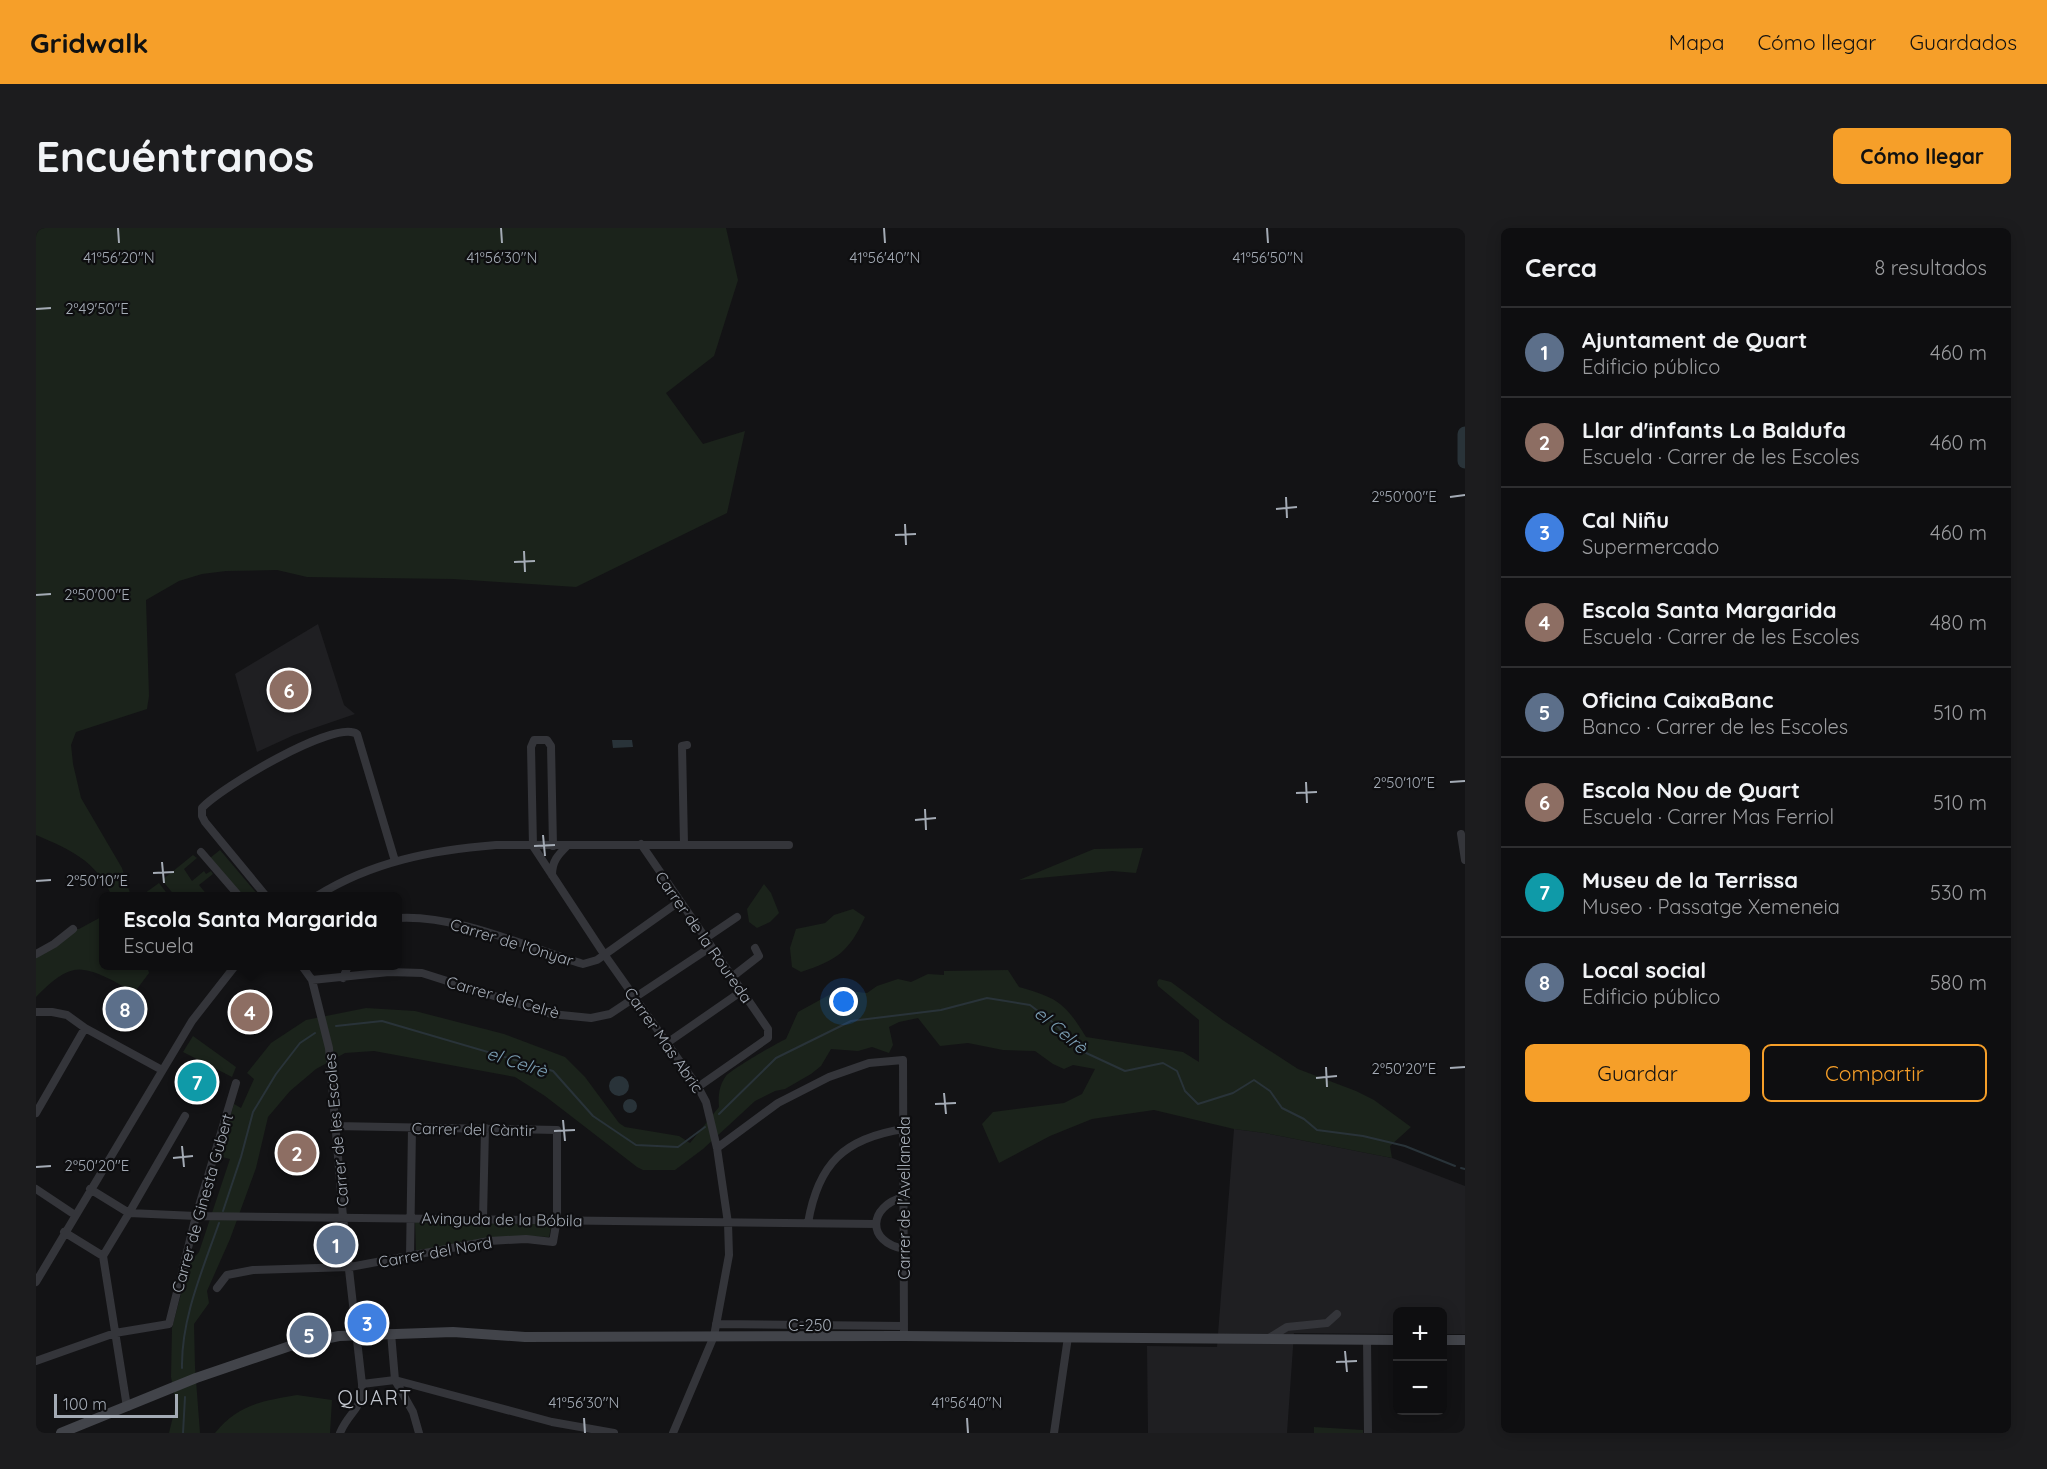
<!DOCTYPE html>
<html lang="es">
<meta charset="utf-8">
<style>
:root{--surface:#0e0e10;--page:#1c1c1e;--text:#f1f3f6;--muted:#9b9c9f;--line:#2e2e30;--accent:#f69f29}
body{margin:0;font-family:Quicksand,sans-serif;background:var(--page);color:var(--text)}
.controls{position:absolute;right:18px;bottom:18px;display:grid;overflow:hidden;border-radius:9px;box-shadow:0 3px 15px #0003}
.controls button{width:54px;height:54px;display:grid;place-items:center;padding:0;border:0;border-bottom:2px solid var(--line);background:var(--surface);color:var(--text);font:30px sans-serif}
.scale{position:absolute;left:18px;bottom:15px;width:124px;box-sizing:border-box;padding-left:6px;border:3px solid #a4abb5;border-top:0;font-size:16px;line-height:21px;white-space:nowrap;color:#a4abb5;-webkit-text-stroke:4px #0e0e10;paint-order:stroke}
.you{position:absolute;left:808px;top:774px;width:21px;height:21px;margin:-15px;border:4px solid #fff;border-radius:50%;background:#1a73e8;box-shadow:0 0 0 9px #1a73e833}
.badge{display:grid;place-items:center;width:39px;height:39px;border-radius:50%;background:var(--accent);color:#fff;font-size:20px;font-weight:700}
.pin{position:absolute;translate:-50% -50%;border:3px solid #fff;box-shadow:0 2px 6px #0006}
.popup{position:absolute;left:63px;top:664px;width:303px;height:78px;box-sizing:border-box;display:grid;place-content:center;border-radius:9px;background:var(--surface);filter:drop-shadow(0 2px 4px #0005);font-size:20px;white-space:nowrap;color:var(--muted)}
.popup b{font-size:22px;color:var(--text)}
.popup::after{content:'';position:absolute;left:50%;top:100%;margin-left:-12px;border:12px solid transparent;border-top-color:var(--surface)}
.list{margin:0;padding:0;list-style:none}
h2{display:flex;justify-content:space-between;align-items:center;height:78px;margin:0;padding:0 24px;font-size:26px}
h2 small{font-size:20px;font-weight:400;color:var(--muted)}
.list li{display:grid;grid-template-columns:39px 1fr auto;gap:18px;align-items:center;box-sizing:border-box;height:90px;padding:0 24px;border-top:2px solid var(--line)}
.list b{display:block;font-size:22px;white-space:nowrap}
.list p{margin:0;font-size:20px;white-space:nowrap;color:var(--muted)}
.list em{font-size:20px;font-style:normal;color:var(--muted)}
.actions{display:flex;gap:12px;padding:18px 24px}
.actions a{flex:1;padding:14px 0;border:2px solid var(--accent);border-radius:9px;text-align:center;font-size:21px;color:var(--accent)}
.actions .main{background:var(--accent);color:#111}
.map{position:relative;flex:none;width:1429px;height:1205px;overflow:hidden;border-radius:9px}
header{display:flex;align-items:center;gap:36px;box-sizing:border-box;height:84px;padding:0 30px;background:var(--accent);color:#111}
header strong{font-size:28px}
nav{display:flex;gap:33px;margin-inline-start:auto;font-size:21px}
.intro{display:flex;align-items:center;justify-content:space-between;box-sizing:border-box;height:144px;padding:0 36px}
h1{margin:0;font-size:42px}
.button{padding:15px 27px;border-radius:9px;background:var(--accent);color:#111;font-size:21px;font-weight:700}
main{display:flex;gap:36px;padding:0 36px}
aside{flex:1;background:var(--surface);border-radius:9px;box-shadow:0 3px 15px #0003}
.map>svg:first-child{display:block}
</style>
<header>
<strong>Gridwalk</strong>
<nav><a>Mapa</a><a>Cómo llegar</a><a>Guardados</a></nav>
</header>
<div class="intro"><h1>Encuéntranos</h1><a class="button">Cómo llegar</a></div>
<main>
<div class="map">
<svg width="1429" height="1205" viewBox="0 0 1429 1205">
<rect width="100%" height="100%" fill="#131315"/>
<!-- built -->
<path fill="#1f1f22" d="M282 396 308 477 319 486 258 507 221 524 199 446Z
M1198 901 1229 905 1356 930 1429 958V1106H1407L1406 1084H1362L1361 1106 1258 1105 1251 1205H1112L1111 1118 1181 1119Z"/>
<!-- green -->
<path fill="#1b231b" d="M0 0H690L702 52 678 128 630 165 667 216 709 203 691 285 540 359 417 351 271 349 241 342 190 343 166 346 143 353 110 372 113 468 111 481 40 504 35 517 37 536 45 570 86 640 95 668H76C59 632 35 622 0 607Z
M1107 620 1100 645 1076 643 983 652 1058 621Z
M184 622 223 668H207L174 630Z
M157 627 161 630 148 641 156 653 168 643 170 646 175 643 177 646 163 657 172 668H164L161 666 157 668H139L126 652Z
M123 655 133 668H105Z
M728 656 735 665 743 685 734 694 721 700 713 694 711 681Z
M817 681 829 689C813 724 801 732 765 744L756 739 754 720 760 701 789 695 798 687Z
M67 688V738H111L113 745 98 765C84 756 54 738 38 742 22 746 11 758 0 769V726L37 701H43Z
M972 742 983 759C1022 770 1029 775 1050 809L1147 824 1163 834V792L1122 758 1121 754 1123 751 1135 754 1188 793 1262 841 1320 863 1338 872 1375 899 1354 918 1356 930 1229 905 1198 901 1118 882 1056 891 1014 908 963 935 946 896 957 884 1028 875 1046 866 1059 841 1037 837 1028 841 1017 836 999 823 967 822 932 815 904 818 882 790 863 794 853 799 857 817 853 825 836 819 822 823 795 821 785 838 775 846 749 861 739 863 719 873 667 921 639 942H607L601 939 509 868 479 849 338 823 309 825 280 841 254 863 232 889 220 940 194 1011 171 1063 173 1075 158 1096 159 1139 164 1205H133L140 1176 135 1149 136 1100 145 1066 149 1040 163 1024 194 931 182 928 198 876 205 880 218 851 211 845 235 815 270 792 330 780 379 783 468 806 529 829 549 849 583 895 589 899 643 908 654 915 683 879C682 869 683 857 690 848 694 842 741 815 750 811L762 784 802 762 831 765 841 758 862 751 875 754 892 746 908 747V743Z
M157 808 200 839 196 849 147 824Z
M379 994 516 995 513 1009 491 1008 380 1023Z
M261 1167 296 1172 294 1205H179C202 1176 227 1173 261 1167Z
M1278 1199 1327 1202V1205H1278Z"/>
<!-- water -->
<path fill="#293339" d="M576 512H596L597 519 577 520Z
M573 858a10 10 0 1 1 20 0a10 10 0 1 1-20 0Z
M587 878a7 7 0 1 1 14 0a7 7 0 1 1-14 0Z"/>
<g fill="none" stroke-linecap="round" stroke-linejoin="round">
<!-- stream -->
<path stroke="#293339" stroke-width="2" d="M300 798 346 793 517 843 557 888 600 917 642 919 669 899
M683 886 740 830 815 793 905 782 951 770 994 777 1019 796 1048 824 1089 843 1127 835 1141 843 1149 863 1162 876 1197 865 1218 852 1234 863 1246 880 1268 891 1281 902 1327 908 1369 918 1419 938
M1425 940 1429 941
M187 983 205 929 217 884 240 846 264 815 279 805
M146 1140C145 1090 167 1041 183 995
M147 1205 149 1169"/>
<!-- river -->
<path stroke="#293339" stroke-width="15" d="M1429 206V233"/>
<!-- street -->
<path stroke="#34353a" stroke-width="8" d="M1425 606 1429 632
M605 616 732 801V810L662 859
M648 616 646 518 651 517
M517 618 515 518 511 512H498L495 519 497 618 568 726 662 859 670 874 681 920 692 995 693 1027 678 1108 637 1205
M165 624 203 668
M516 647C516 633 522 627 531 618
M230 668 169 594 166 588V580C184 560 299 491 321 506L359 633
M281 668C335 634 396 622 460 617H753
M361 690C420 686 490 719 547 736L561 732 644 673
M670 710 701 689
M0 726 18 716 37 701
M266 738 276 752 293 820 307 989 326 1156C327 1182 313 1183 304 1205
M696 749 723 728 719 720
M307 750 312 738
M276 752 353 744 386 745 515 786 555 790 574 786 675 719
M0 784H16L31 787 49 800 126 842
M631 815 706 763
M0 885 49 800
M149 888 93 985 160 988 840 996
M681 920 742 875 793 849 833 835 867 832 868 1108
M0 961 39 987
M54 961 93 985 67 1028
M868 969C832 978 830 1014 868 1021
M447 991 449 900
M772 995C782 936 808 910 868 901
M28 1004 67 1028
M67 1028 91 1179
M374 1028 376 900
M0 1054 156 793 199 738
M181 1060 191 1047 217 1042 314 1039 453 1013 490 1011 517 1014 521 991V902L299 898
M680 1096 868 1098
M355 1105 359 1152 377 1184 383 1205
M1233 1110 1251 1099 1291 1095 1301 1086
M1331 1111 1332 1205
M0 1133 79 1105 133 1096 160 988 200 855
M326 1156 359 1152 516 1194 578 1205
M1018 1205 1032 1109"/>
<!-- secondary -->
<path stroke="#42444a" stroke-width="10" d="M1406 1112H1429
M25 1205 160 1150 254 1118 303 1108 417 1104 489 1109 868 1108 1362 1112"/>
</g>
<!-- ticks -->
<path fill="none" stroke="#a4abb5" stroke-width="2" d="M82 0 83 15M465 0 466 15M848 0 849 15M1231 0 1232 15M0 81 15 80M1250 269 1251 290M1414 269 1429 267M1240 281 1261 279M869 296 870 317M859 307 880 306M488 323 489 344M478 334 499 333M0 367 15 366M1270 554 1271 575M1414 554 1429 553M1260 565 1281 564M889 581 890 602M879 592 900 590M507 607 509 628M498 618 519 617M126 634 128 655M117 645 138 644M0 653 15 652M1290 839 1291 859M1414 840 1429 839M1280 850 1301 848M908 865 910 886M899 876 920 875M527 892 529 913M518 903 539 902M146 918 148 939M137 930 157 928M0 939 15 938M1309 1123 1311 1144M1300 1134 1321 1133M548 1190 549 1205M931 1190 932 1205"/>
<g text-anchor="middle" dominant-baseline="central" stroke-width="4.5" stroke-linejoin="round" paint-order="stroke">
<!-- street labels -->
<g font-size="16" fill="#a4abb5" stroke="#0e0e10">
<text transform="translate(668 709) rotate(55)">Carrer de la Roureda</text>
<text transform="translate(476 714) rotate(17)">Carrer de l'Onyar</text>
<text transform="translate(467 769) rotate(16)">Carrer del Celrè</text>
<text transform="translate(628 812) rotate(55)">Carrer Mas Abric</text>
<text transform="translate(437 901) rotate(1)">Carrer del Càntir</text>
<text transform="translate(300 902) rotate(-95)">Carrer de les Escoles</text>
<text transform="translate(868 970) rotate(-90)">Carrer de l'Avellaneda</text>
<text transform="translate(166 975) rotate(-74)">Carrer de Ginesta Gubert</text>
<text transform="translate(466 991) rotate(1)">Avinguda de la Bóbila</text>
<text transform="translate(399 1024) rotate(-10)">Carrer del Nord</text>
<text x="774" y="1097">C-250</text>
</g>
<!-- water labels -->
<g font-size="18" font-style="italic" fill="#7a9db2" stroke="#0e0e10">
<text transform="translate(1025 802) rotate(40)">el Celrè</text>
<text transform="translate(481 834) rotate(18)">el Celrè</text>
</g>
<!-- quarter labels -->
<g font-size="20" letter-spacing="1.5" fill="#c5c9d1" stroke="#0e0e10">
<text x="339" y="1169">QUART</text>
</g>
</g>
<g font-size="15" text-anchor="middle" fill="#a4abb5" stroke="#0e0e10" stroke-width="4.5" stroke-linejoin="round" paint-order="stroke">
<text x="83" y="35">41°56'20"N</text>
<text x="466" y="35">41°56'30"N</text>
<text x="849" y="35">41°56'40"N</text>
<text x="1232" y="35">41°56'50"N</text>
<text x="61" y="86">2°49'50"E</text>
<text x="1368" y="274">2°50'00"E</text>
<text x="61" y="372">2°50'00"E</text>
<text x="1368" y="560">2°50'10"E</text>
<text x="61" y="658">2°50'10"E</text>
<text x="1368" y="846">2°50'20"E</text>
<text x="61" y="943">2°50'20"E</text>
<text x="548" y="1180">41°56'30"N</text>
<text x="931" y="1180">41°56'40"N</text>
</g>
</svg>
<div class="controls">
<button>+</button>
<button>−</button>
</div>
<div class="scale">100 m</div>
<div class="you"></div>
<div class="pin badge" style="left:300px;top:1017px;background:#5c6f8a">1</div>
<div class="pin badge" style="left:261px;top:925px;background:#8d6e63">2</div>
<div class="pin badge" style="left:331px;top:1095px;background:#3f7fe0">3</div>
<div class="pin badge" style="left:214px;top:784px;background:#8d6e63">4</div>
<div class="popup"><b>Escola Santa Margarida</b>Escuela</div>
<div class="pin badge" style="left:273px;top:1107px;background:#5c6f8a">5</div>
<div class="pin badge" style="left:253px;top:462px;background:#8d6e63">6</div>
<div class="pin badge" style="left:161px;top:854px;background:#0f9aa8">7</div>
<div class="pin badge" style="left:89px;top:781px;background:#5c6f8a">8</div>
</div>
<aside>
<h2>Cerca<small>8 resultados</small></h2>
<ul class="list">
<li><span class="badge" style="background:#5c6f8a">1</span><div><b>Ajuntament de Quart</b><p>Edificio público</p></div><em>460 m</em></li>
<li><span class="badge" style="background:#8d6e63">2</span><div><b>Llar d'infants La Baldufa</b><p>Escuela · Carrer de les Escoles</p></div><em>460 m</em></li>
<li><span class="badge" style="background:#3f7fe0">3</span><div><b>Cal Niñu</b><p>Supermercado</p></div><em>460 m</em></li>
<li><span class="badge" style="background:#8d6e63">4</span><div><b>Escola Santa Margarida</b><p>Escuela · Carrer de les Escoles</p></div><em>480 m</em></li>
<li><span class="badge" style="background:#5c6f8a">5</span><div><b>Oficina CaixaBanc</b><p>Banco · Carrer de les Escoles</p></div><em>510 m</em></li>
<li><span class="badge" style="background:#8d6e63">6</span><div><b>Escola Nou de Quart</b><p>Escuela · Carrer Mas Ferriol</p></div><em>510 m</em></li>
<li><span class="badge" style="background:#0f9aa8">7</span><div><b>Museu de la Terrissa</b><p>Museo · Passatge Xemeneia</p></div><em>530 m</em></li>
<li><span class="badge" style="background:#5c6f8a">8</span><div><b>Local social</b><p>Edificio público</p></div><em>580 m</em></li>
</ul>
<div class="actions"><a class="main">Guardar</a><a>Compartir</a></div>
</aside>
</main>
